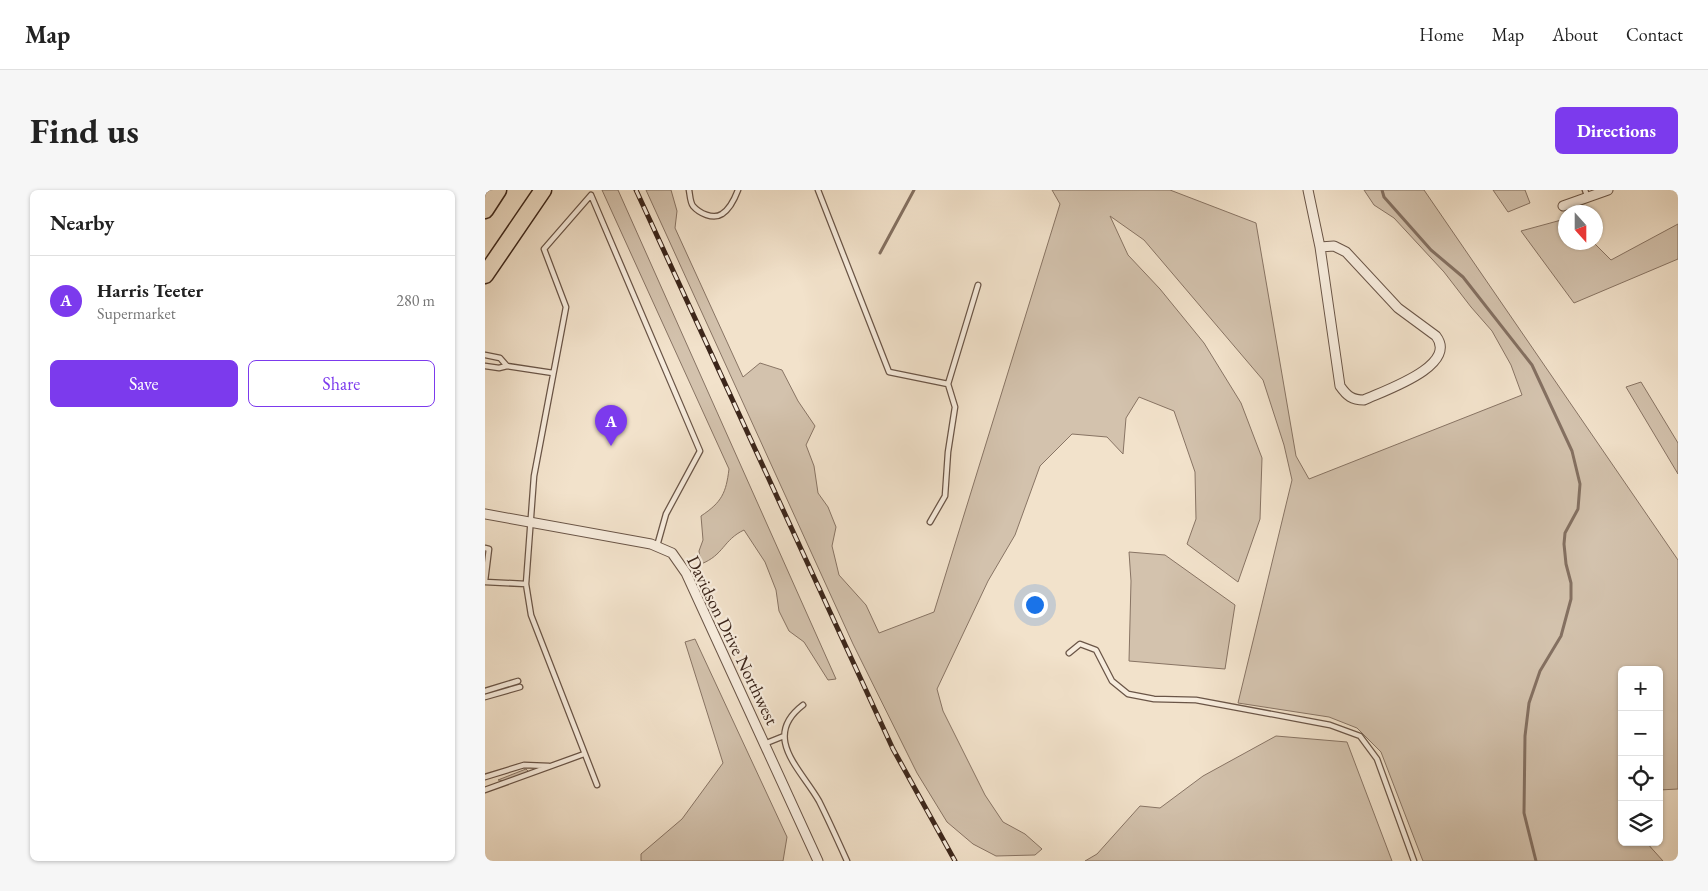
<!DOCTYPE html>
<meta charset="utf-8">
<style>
:root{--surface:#fff;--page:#f6f6f6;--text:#222;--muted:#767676;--line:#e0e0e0;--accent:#7c3aed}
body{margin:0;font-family:"EB Garamond",serif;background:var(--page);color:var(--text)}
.controls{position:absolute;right:15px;bottom:15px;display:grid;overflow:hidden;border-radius:8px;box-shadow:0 1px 4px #0004}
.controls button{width:45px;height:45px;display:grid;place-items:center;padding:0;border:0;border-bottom:1px solid var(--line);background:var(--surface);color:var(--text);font:25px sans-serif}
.compass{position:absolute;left:1073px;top:15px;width:45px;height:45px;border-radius:50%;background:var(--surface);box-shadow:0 1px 4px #0004;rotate:159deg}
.you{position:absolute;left:549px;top:414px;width:18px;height:18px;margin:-12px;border:4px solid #fff;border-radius:50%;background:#1a73e8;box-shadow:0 0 0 8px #1a73e833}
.badge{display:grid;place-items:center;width:32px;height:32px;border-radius:50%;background:var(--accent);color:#fff;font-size:16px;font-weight:700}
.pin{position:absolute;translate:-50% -41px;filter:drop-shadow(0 1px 2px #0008)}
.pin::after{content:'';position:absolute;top:26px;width:18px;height:15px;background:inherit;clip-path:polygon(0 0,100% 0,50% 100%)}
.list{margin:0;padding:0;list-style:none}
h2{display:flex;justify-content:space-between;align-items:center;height:65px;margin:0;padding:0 20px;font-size:21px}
h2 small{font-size:16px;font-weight:400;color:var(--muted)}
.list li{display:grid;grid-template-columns:32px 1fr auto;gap:15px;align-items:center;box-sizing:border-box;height:90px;padding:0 20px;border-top:1px solid var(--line)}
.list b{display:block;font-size:19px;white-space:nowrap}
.list p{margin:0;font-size:16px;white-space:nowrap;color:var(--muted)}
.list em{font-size:16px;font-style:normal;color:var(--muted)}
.actions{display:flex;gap:10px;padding:15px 20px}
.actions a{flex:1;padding:11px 0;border:1px solid var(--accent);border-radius:8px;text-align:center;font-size:18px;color:var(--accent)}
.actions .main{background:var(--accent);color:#fff}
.icon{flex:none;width:28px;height:28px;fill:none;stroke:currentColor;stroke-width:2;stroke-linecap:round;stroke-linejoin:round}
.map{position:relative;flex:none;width:1193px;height:671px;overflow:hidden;border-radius:8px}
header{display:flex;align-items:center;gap:30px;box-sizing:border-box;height:70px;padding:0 25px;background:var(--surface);border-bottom:1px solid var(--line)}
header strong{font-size:24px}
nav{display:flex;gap:28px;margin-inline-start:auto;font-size:18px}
.intro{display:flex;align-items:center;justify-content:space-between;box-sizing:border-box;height:120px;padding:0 30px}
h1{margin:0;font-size:35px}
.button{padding:12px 22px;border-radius:8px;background:var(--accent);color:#fff;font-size:18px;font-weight:700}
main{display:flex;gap:30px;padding:0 30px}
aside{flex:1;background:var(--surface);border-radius:8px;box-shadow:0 1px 4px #0004}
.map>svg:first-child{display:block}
</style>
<header>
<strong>Map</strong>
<nav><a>Home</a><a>Map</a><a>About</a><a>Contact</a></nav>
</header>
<div class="intro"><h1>Find us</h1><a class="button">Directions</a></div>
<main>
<aside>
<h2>Nearby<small></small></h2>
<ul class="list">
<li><span class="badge">A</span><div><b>Harris Teeter</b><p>Supermarket</p></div><em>280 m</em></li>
</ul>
<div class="actions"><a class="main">Save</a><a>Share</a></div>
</aside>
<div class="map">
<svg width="1193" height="671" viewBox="0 0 1193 671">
<rect width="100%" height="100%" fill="#f2e2cb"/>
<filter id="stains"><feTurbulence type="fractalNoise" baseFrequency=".004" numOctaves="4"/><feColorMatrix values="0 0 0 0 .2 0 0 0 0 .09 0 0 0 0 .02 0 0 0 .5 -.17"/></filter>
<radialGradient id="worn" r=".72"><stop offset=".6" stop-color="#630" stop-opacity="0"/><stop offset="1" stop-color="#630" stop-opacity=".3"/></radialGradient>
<!-- green -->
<path fill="#d3c2ad" stroke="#887464" d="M117 0H133L351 489 343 490 319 452 304 441 294 421 291 400 280 372 259 340C238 350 239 365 216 374L214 361 218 350 216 326C237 312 241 303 244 279Z
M161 0H186L192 21 190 38 258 187 275 173 297 180 313 211 330 236 321 255 329 276 333 303 343 317 351 337 347 356 354 385 381 415 394 443 449 422 575 14 567 0H685L771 33 811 266 824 289 1037 205 1026 175 1007 141 986 117 959 82 909 28 889 15 879 0H939L1193 370V599L1174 600V480H1137V652H1161L1178 671H938L896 562 872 538 844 527 753 513 807 290 799 255 778 190 659 50 625 26 643 65 675 99 719 153 756 213 777 268 775 329 753 392 702 354 711 329 710 282 689 221 654 207 641 228 638 264 622 247 587 244 555 276 530 345 503 391 452 499 458 521 500 605 518 632 540 644 557 659 550 665 511 666 488 654 462 632 432 583 368 454Z
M1008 0H1040L1045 13 1023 22Z
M1080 29V52L1109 53 1126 70 1193 34V69L1089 113 1036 41Z
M1156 192 1193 253V284L1141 197Z
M644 362 680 365 750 415 740 479 644 471 646 391Z
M210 449 302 647 298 671H156V664L197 629 238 573 200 452Z
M791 546 862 552 907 671H600L612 664 655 616 675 618 718 586Z
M41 579 43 581 41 583 21 591 13 590Z"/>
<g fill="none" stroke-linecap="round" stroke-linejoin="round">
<!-- stream -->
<path stroke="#847061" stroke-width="3" d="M897 0 899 7 946 60 978 87 1047 175 1087 261 1095 294 1093 319 1080 343 1079 354 1081 374 1086 393V409L1076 446 1055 481 1044 513 1040 546 1039 623 1051 671
M395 63 429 0"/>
<!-- lane casing -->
<g stroke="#6a5547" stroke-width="7">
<path id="lane" d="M204 0C205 5 205 12 208 16 214 23 228 30 237 24 245 19 250 8 253 0
M333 0 404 182 463 194 470 217 463 262 460 306 445 332
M1100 0 1103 8
M0 165 15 168 22 176 14 178 0 176
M22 176 68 183
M463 194 493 95
M0 358 4 359 0 391
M0 392 41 394
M584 463 595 454 611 460 627 491 643 504 669 509 711 510 845 535 875 546 892 569 929 671
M0 501 33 491
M0 507 35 497
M318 515C276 547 316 579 334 611 344 631 353 651 362 671
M279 554 299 546
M0 587 39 575 64 576
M112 595 46 425 41 394 49 286 81 117 59 59 106 5 215 261 181 324 172 356
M0 600 99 564"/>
</g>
<!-- street casing -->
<g stroke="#6a5547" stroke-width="11">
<path id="street" d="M823 0 835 57 855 196C862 206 867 210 879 210 898 201 974 176 951 146L913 118 861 62 849 56 835 57
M1078 16 1123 0
M0 324 166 354 187 363 201 383 333 671"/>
</g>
<!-- highway casing -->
<g stroke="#3c261b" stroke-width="19">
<path id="highway" d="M0 20 13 0
M0 85 58 0"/>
</g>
<!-- lane -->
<use href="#lane" stroke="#f7ecdd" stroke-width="4.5"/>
<!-- street -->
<use href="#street" stroke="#f7ecdd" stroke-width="9"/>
<!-- highway -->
<use href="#highway" stroke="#f2e2cb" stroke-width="16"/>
<!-- rail casing -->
<g stroke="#3c261b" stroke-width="5">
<path id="rail" d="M151 0 408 559 470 671"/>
</g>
<!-- rail -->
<use href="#rail" stroke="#f7ecdd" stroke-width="3" stroke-dasharray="9" stroke-linecap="butt"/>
</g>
<g text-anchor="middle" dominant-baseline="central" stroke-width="4.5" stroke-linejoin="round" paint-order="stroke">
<!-- street labels -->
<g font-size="18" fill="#3c261b" stroke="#f7ecdd">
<text transform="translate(248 450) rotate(64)">Davidson Drive Northwest</text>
</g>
</g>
<rect width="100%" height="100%" filter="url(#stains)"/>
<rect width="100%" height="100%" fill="url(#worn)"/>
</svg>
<div class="controls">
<button>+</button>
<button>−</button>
<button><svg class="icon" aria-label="locate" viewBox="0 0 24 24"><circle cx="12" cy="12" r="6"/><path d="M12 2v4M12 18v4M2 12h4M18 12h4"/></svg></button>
<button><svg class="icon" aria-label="layers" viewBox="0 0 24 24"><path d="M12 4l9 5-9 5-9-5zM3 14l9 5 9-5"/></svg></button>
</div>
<svg class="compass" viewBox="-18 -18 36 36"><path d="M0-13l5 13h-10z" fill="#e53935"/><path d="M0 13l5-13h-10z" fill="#767676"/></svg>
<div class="you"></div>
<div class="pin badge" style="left:126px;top:256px">A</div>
</div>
</main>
